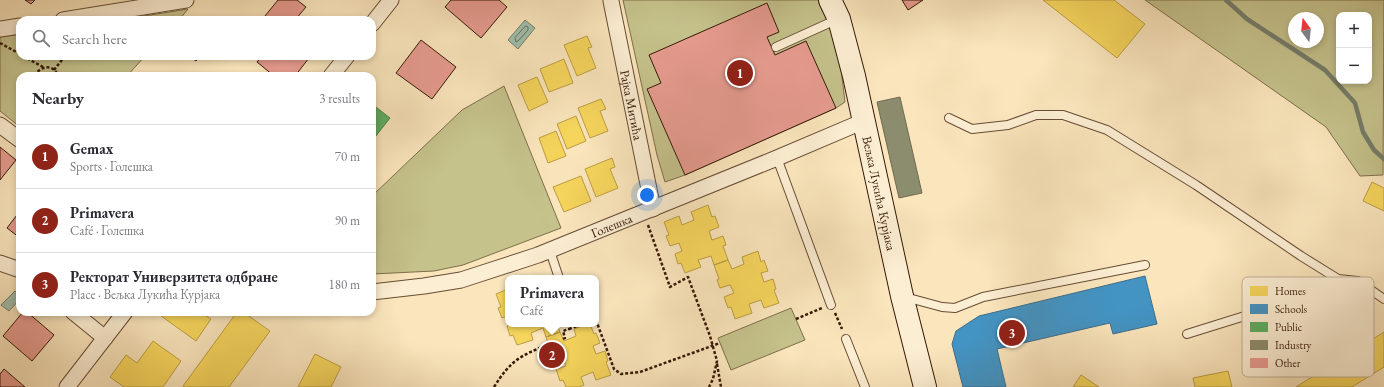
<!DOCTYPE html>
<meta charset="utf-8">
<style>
:root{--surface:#fff;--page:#f7f7f7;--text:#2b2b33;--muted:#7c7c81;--line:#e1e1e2;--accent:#8f2418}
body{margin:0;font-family:"EB Garamond",serif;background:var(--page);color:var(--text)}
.controls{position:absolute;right:12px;top:12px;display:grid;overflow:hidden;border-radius:8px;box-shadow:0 2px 6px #0003}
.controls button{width:36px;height:36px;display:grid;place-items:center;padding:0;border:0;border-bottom:1px solid var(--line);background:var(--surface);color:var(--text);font:20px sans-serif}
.compass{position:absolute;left:1288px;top:12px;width:36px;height:36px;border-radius:50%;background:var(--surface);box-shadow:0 2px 6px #0003;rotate:345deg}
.you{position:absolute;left:647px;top:195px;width:14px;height:14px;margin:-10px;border:3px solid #fff;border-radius:50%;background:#1a73e8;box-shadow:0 0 0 6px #1a73e833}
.badge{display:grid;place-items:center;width:26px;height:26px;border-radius:50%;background:var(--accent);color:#fff;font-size:13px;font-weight:700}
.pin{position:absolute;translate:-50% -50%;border:2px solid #fff;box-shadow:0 1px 4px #0006}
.popup{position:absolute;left:505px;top:275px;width:94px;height:52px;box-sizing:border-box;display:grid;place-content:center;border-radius:8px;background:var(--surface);filter:drop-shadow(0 1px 3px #0005);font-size:13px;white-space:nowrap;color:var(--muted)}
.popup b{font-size:15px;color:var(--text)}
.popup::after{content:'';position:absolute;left:50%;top:100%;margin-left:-8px;border:8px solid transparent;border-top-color:var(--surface)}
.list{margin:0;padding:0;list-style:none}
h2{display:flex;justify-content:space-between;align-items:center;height:52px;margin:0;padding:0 16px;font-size:17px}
h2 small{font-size:13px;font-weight:400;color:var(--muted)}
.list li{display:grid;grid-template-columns:26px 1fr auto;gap:12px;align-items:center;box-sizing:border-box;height:64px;padding:0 16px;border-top:1px solid var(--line)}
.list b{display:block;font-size:15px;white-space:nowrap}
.list p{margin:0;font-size:13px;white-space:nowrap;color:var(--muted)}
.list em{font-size:13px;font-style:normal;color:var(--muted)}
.icon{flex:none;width:22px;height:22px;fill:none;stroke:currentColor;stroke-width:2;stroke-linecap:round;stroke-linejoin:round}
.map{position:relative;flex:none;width:1384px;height:387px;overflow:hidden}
.search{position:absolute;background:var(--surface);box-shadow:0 2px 6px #0003;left:16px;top:16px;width:360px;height:44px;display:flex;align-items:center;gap:10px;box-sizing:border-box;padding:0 14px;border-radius:12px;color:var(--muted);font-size:15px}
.panel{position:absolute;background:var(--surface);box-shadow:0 2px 6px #0003;left:16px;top:72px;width:360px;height:244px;border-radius:12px}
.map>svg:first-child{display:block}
</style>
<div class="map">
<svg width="1384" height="387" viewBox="0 0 1384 387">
<rect width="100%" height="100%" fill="#fae5bc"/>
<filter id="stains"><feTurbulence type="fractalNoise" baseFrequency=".005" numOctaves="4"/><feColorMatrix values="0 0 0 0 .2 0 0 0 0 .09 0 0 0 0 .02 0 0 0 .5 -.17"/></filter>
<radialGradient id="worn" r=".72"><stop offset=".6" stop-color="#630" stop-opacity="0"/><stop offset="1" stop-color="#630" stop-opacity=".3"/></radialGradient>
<!-- green -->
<path fill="#c5c28c" stroke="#7e6e49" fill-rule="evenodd" d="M623 0H820L838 44 845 102 836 108 685 175 665 182 657 155Z
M1145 0H1384L1383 175 1360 176 1326 127ZM1339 15H1369V81H1339ZM1294 18H1318V42H1294Z
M188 9 179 20H119Z
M20 34V56H145L127 76H20V127L0 111V37Z
M504 86 561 228 463 265 434 271 372 274V196L462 110Z
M791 308 805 340 731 370 718 338Z"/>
<!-- water -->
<path fill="#9fbfac" stroke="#757d6a" d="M525 20 535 28 518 49 508 40Z
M15 291 20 296V299L9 311 1 305Z"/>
<!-- homes -->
<path fill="#f6d55c" stroke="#bc9d42" d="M1043 0H1114L1145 24 1117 58Z
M587 36 592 47 588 48 596 68 577 76 564 45Z
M564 59 573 83 549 92 540 69Z
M537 77 548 102 529 111 518 85Z
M601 99 606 109 600 111 608 131 590 138 578 108Z
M576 116 586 141 567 149 557 124Z
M556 131 566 156 548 163 539 138Z
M612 158 615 167 610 169 618 188 596 197 585 169Z
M581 176 591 201 564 212 553 187Z
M1372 182 1384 188V211L1363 201Z
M708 205 712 217 715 216 719 227 709 231 712 240 723 236 726 245 723 246 728 260 714 265 711 256 698 260 701 267 685 273 681 263 678 264 675 254 682 251 679 243 670 246 666 236 669 235 664 222 679 216 682 225 694 220 691 212Z
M758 251 761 262 764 260 768 271 761 273 764 282 773 279 776 289 774 290 779 303 764 308 761 300 749 304 752 313 735 319 731 307 728 308 724 297 734 293 730 285 720 288 717 280 719 279 714 265 728 260 732 269 744 264 742 257Z
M508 289V316L502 318 498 308 501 307 496 294Z
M157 312H200L211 319 196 341 157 313Z
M237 312H243L270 331 229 387H185L183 386Z
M512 324H557L560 332 546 337 543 328 531 333 533 340 517 345 513 335 510 336 507 326Z
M588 324H590L594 334 596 333 600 343 593 346 596 354 605 351 608 361 606 362 611 375 596 380 593 372 581 377 584 385 579 387H566L563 380 560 381 556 369 566 366 562 357 552 361 549 352 551 351 546 337 560 332 564 341 576 336 574 329Z
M1384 332V367L1352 387H1296Z
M153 341 181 361 163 387H124L110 377 126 355 137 363Z
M315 354 341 367 331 387H298Z
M1228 371 1232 387H1195L1193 378Z
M1081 375 1099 387H1073Z"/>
<!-- schools -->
<path fill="#4393c3" stroke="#3f6e8a" d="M1145 276 1157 324 1113 334 1110 323 997 349 1006 387H963L952 344 956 331 979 316Z"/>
<!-- public -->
<path fill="#5aae61" stroke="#4f8146" d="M372 104 390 118 372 141Z"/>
<!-- industry -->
<path fill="#8c8c6e" stroke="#726a4f" d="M900 97 922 193 899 198 877 102Z"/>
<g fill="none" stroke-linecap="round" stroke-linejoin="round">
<!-- shore -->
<path stroke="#6a6c59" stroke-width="1" d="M526 26 528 27V30L518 41 516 42 515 38Z"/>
<!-- stream -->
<path stroke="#757d6a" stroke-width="4.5" d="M1226 0 1247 19 1325 70 1355 103 1363 132 1374 150 1384 159"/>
</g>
<!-- building -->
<path fill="#e69b8f" stroke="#361906" d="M25 0H35L31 4Z
M278 0H297L306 7 295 20H270L265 16Z
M451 0H499L507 7 481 38 445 7Z
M902 0H923L908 10Z
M767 3 779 32 767 37 775 55 806 41 836 108 685 175 647 89 661 83 649 55Z
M421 40 456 67 432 99 396 73Z
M189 56H200L196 61Z
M262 56H306L309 58 295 76H274L257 62Z
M0 147 16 160 0 180Z
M20 211V238L7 228Z
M23 312H27L54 335 32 361 3 336Z
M4 369 25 387H0V374Z"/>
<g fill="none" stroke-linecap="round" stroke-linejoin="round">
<!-- lane casing -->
<g stroke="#674c34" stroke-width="10">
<path id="lane" d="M776 47 838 19
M949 118 972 129 1008 125 1036 115H1063L1107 130 1196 185 1301 256 1338 279
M777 158 831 305
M550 251 559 278
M905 297 942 307 955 308 983 297 1145 265
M1187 334 1312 295 1338 279 1358 281 1384 299
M846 339 865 387"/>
</g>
<!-- street casing -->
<g stroke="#674c34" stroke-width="17">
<g id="street">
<path id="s1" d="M611 1 653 209"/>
<path d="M63 20 186 0"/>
<path d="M372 24 391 0"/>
<path d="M0 29 20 26"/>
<path d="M331 76 347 56"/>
<path d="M0 125 20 140"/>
<path d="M0 263 20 270"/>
<path id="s2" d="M372 292 424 286 461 280 538 255 777 158 864 121"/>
<path d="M73 312 105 338"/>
<path d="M67 387 125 312"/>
</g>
</g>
<!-- secondary casing -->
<g stroke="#361906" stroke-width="24">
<g id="secondary">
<path id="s3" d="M830 0 839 19 854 76 902 296 925 387"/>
</g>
</g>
<!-- path -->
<path stroke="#361906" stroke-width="2.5" stroke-dasharray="3 2" stroke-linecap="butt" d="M0 43 20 54
M23 56 43 67
M54 70 65 56
M35 76C40 65 54 64 58 76
M648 225 670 287 688 277 710 336 717 361 713 379 709 387
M835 313 842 329
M796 319 822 308
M596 320 614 369 621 374 640 372 720 343
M568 324 569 329 583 324
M563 339 565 338 563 331 569 329
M717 364 721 387
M494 387C511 360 520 356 549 344"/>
<!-- lane -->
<use href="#lane" stroke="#fceed3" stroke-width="8"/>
<!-- street -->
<use href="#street" stroke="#fceed3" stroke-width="15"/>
<!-- secondary -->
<use href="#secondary" stroke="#fceed3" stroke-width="22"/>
</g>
<g text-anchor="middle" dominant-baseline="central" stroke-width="4" stroke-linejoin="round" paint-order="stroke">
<!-- street labels -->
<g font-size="13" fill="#361906" stroke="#fceed3">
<text stroke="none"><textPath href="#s1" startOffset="106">Рајка Митића</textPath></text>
<text stroke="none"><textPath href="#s3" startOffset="200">Вељка Лукића Курјака</textPath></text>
<text stroke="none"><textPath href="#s2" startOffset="250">Голешка</textPath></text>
</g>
</g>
<!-- legend -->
<rect x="1242" y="277" width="132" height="100" rx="6" fill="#fceed3" stroke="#c1ae96" stroke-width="1"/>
<rect x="1250" y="286" width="18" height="10" fill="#f6d55c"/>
<rect x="1250" y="304" width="18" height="10" fill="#4393c3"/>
<rect x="1250" y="322" width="18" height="10" fill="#5aae61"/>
<rect x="1250" y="340" width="18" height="10" fill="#8c8c6e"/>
<rect x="1250" y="358" width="18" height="10" fill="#e69b8f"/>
<g font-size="11" fill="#361906">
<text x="1275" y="295">Homes</text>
<text x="1275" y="313">Schools</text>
<text x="1275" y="331">Public</text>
<text x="1275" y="349">Industry</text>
<text x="1275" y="367">Other</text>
</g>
<rect width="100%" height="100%" filter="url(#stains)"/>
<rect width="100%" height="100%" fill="url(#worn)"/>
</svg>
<div class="controls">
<button>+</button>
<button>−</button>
</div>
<svg class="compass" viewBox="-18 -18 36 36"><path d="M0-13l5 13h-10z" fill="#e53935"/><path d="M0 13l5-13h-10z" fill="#7c7c81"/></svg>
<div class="you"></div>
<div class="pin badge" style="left:740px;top:73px">1</div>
<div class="pin badge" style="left:552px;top:355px">2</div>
<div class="popup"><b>Primavera</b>Café</div>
<div class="pin badge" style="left:1012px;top:333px">3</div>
<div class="search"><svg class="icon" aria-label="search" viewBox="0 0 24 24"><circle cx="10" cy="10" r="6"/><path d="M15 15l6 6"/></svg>Search here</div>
<section class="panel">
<h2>Nearby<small>3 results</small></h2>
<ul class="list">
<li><span class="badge">1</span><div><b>Gemax</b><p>Sports · Голешка</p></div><em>70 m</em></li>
<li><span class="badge">2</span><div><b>Primavera</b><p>Café · Голешка</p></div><em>90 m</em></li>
<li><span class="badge">3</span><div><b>Ректорат Универзитета одбране</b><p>Place · Вељка Лукића Курјака</p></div><em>180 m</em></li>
</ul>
</section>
</div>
